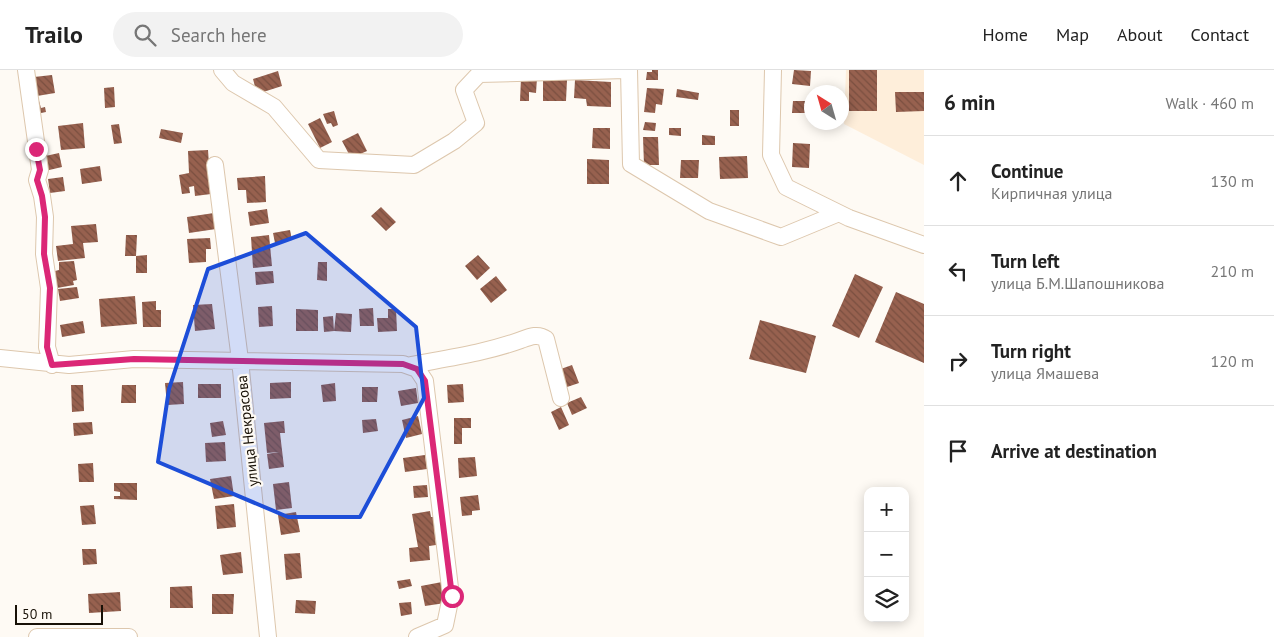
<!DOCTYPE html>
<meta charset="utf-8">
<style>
:root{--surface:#fff;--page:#f2f2f2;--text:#222;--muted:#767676;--line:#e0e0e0}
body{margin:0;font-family:"PT Sans",sans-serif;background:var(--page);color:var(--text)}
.controls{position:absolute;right:15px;bottom:15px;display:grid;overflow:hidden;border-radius:10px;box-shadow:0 2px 12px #0003}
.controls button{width:45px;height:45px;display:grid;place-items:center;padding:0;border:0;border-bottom:1px solid var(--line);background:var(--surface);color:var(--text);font:25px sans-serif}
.compass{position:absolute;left:804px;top:15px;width:45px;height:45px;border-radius:50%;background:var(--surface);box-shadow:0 2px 12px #0003;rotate:323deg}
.scale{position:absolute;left:15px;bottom:12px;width:88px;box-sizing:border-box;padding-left:5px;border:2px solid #181107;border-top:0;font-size:14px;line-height:18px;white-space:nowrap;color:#181107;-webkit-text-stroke:4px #fefaf4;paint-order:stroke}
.stop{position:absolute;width:15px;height:15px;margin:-11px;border:4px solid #db2777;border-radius:50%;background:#fff}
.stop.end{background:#db2777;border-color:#fff;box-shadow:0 1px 5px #0008}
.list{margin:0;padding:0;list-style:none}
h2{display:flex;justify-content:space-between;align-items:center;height:65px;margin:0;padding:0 20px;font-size:21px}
h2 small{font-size:16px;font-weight:400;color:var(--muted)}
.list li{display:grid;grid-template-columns:32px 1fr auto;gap:15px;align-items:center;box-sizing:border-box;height:90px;padding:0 20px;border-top:1px solid var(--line)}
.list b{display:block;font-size:19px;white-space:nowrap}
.list p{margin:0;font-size:16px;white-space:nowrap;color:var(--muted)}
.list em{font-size:16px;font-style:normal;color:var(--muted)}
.icon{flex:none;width:28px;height:28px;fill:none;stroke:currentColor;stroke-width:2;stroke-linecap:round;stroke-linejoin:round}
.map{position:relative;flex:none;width:924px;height:567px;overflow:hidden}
header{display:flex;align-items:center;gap:30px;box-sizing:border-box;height:70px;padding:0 25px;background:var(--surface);border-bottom:1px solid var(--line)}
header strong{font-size:24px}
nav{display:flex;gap:28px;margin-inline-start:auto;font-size:18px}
.search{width:350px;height:45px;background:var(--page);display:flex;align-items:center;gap:12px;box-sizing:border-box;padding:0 18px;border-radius:28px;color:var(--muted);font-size:19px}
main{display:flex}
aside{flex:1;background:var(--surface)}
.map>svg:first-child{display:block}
</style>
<header>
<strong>Trailo</strong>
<div class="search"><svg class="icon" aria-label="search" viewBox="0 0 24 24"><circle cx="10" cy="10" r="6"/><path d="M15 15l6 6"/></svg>Search here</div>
<nav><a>Home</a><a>Map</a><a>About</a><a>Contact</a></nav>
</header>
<main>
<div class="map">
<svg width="924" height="567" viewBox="0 0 924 567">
<defs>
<pattern id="building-back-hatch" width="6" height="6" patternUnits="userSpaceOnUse" patternTransform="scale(1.25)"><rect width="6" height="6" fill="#97614f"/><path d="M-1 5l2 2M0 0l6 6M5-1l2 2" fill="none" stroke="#7a4f40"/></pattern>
</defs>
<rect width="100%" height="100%" fill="#fefaf4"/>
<!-- built -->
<path fill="#feeeda" d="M846 0H924V95L844 54Z"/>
<!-- building -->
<path fill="url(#building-back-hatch)" d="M652 0H658V10H646L647 2H652Z
M794 0 811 1 810 16 792 14Z
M849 0H877V41H849Z
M278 1 282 16 257 24 253 9Z
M52 5 55 23 37 26 34 7Z
M521 8H537L536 23 529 22V31H520Z
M543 10H567L566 31H543Z
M575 10 611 12V37L587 36 586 29 574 28Z
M114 17 115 37 105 38 104 18Z
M647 18 664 19 662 35 656 34 655 43 644 42Z
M677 19 699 23 698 30 676 27Z
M895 22H924V41L896 42Z
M39 31 41 38 45 37 46 42 36 44 33 32Z
M793 31H812L811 43H792Z
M730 40H739V56H730Z
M334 41 338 55 333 57 331 53 327 54 323 44Z
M320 48 332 72 320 78 308 54Z
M645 52 656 53 655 61 643 60Z
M83 53 85 78 61 80 58 56Z
M119 54 122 73 114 74 111 55Z
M593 58H610V79L592 78Z
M669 58H681V66L669 65Z
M161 59 183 63 181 73 159 68Z
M358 63 367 81 351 88 342 71Z
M702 65 715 66V75H702Z
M643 67H658L659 95H644Z
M793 73 810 74 809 98 792 97Z
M208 80 211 124 195 126 194 116 189 117 190 123 182 124 179 105 189 103 188 81Z
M59 83 62 97 45 101 41 87Z
M747 86 748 108 720 109 719 87Z
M587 89 609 90V114H587Z
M681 90H699L698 108H680Z
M100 96 102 111 82 114 80 99Z
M265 106 266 132 247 133 246 120H238L237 108Z
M63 107 65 121 50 123 48 109Z
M381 137 396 152 386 161 371 146Z
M267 139 269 153 250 156 248 142Z
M214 143 216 159 189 163 187 147Z
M96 154 98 172 83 173 85 188 58 191 56 176 73 174 71 156Z
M290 160 292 170 275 173 273 163Z
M126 165H137L136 186 147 185V203H136V186H125Z
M269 165 272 196 253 198 251 167Z
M210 168 211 179H206V192L189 193 187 169Z
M478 185 490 198 477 210 465 196Z
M74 191 77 210 73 211 74 215 57 218 55 201 59 200V192Z
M318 192H327V211L317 210Z
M273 201 274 213 256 215 255 202Z
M855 204 883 217 859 268 832 256Z
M496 206 507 220 491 233 480 219Z
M77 217 79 228 60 231 58 219Z
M896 222 924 234V293L875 272Z
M135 226 137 254 101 257 99 229Z
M156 231V240H161V257H143L142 232Z
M212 234 215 259 195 261 193 235Z
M272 236 273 256 259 257 258 237Z
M373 238 374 256H360L359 239Z
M296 239 318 240V261H296Z
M388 239H396L397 261 378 262 377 248H388Z
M336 243 352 244 351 262 334 261Z
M333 246 334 261 324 262 323 247Z
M760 250 816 266 806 303 749 289Z
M83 251 85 263 62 267 60 255Z
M572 295 579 313 564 318 558 300Z
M183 312 184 334 167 335 165 313Z
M291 312V328L270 329V313Z
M335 313 336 331 323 332 321 315Z
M198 314H221V328H198Z
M463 314 464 332 448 333 447 315Z
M71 315H83L84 341 72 342Z
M122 315H136V333H121Z
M362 317H378L377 332H362Z
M416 318 418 333 401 336 398 321Z
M581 327 587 338 572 345 567 333Z
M561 337 569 355 559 360 551 342Z
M418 346 422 364 406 368 402 350Z
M454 348H471V358H462V374H454Z
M376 349 378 361 363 363 362 350Z
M223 351 226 365 212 367 210 353Z
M284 351 285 363H280L284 397 269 399 267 384 279 382 267 383 264 353Z
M92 352 93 364 74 366 73 353Z
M225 372 226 391 206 392 205 373Z
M425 385 427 399 405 402 403 388Z
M475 387 477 406 459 408 458 388Z
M93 393 94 412H79L78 394Z
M231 406 234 426 214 429 210 409Z
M289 412 292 438 276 440 273 414Z
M114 413H137V430L114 429V426H120V422L114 421Z
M427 415 428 427 414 428 413 416Z
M478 425 480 440 472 441V445L462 446 460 427Z
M234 434 236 457 217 459 215 436Z
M94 435 96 454 82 455 80 436Z
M430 441 431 447H436L437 456 434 457 436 475 429 476 430 490 410 492 409 478 418 477 412 444Z
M296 442 300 462 281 465 278 445Z
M82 479H96L97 494 83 495Z
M241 482 243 503 223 505 220 485Z
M300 483 302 508 286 510 284 484Z
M410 509 412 516 399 519 397 511Z
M442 512 445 533 425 536 421 516Z
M192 516 193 538H170V517Z
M120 522 121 541 89 543 88 524Z
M212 524H234L233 544H212Z
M296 530 316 531 315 544 295 543Z
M411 532 412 544 401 546 399 533Z"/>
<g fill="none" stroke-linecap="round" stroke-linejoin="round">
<!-- minor casing -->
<g stroke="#ddc7ad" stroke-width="18">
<path id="minor" d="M26 0 40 100 37 110 42 126 45 147 44 184 49 218 47 277 52 295
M222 0 233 13 274 37 319 90 414 95 454 71 476 53 464 20 479 4
M629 0 631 94 709 141 781 167 839 143
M773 0 771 85 786 117 849 148 924 175
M479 4 626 0
M215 95 240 290 268 567
M0 288 69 295 134 289 403 294 417 299 425 311 451 526 445 555 417 567
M411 295C448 288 485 283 521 270 529 267 538 263 546 269L561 328
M37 567H129"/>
</g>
<!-- minor -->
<use href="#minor" stroke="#fff" stroke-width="16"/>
</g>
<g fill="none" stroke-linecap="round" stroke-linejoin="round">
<!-- route -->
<path stroke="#db2777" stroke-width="6" d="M36 79 40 100 37 110 42 126 45 147 44 184 50 218 47 277 52 295 134 289 403 294 417 299 425 311 452 526"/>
</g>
<!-- marked area -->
<path fill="#1d4ed8" fill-opacity="0.2" stroke="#1d4ed8" stroke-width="4" stroke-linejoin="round" d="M306 163 416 257 424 328 360 447H288L158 392 169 319 208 199Z"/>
<g text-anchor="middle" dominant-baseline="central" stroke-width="4.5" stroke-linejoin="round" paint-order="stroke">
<!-- street labels -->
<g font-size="15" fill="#181107" stroke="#fefaf4">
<text transform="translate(247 361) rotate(-96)">улица Некрасова</text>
</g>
</g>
</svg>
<div class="controls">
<button>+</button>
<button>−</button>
<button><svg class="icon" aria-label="layers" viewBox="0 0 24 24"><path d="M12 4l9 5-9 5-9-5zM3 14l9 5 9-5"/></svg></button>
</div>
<svg class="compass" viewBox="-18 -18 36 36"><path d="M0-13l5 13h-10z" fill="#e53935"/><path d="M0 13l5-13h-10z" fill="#767676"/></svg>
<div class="scale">50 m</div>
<div class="stop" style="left:452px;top:526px"></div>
<div class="stop end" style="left:36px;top:79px"></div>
</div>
<aside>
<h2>6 min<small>Walk · 460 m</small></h2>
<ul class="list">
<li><svg class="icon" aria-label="ahead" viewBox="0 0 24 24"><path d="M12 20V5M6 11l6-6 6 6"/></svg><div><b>Continue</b><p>Кирпичная улица</p></div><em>130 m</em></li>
<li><svg class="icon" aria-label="left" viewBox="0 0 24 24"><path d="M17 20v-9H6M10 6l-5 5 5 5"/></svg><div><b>Turn left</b><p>улица Б.М.Шапошникова</p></div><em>210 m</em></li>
<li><svg class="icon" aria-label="right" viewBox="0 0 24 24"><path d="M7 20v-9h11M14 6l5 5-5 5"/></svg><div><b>Turn right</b><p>улица Ямашева</p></div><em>120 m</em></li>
<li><svg class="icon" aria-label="arrive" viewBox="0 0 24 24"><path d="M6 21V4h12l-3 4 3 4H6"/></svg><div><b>Arrive at destination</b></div></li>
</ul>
</aside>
</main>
